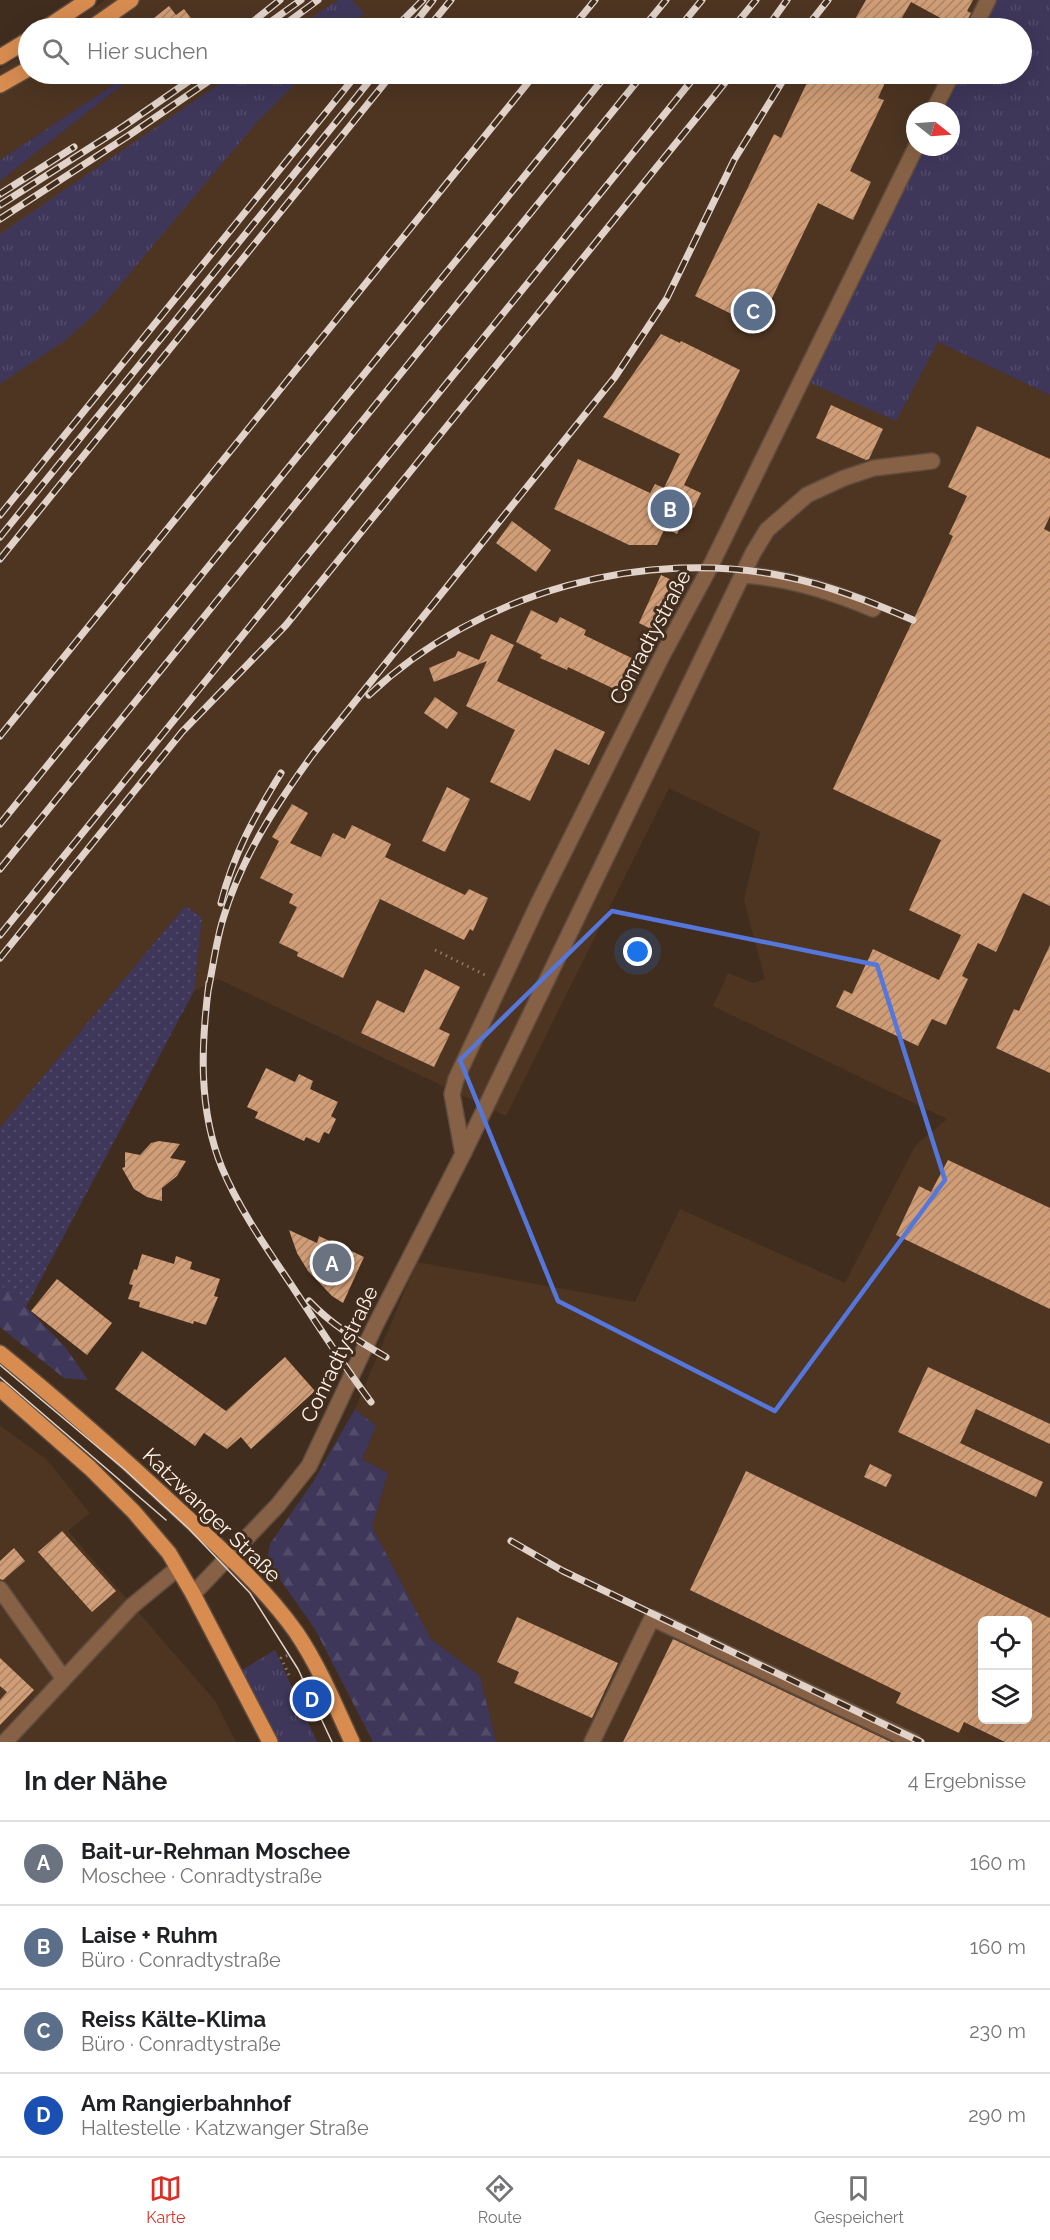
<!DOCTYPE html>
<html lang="de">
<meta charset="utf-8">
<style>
:root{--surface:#fff;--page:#f6f6f6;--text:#202124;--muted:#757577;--line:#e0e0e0;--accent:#d93025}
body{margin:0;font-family:Raleway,sans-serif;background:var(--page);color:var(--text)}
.controls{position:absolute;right:18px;bottom:18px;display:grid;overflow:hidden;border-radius:9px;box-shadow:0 6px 24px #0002}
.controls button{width:54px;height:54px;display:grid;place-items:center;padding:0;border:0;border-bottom:2px solid var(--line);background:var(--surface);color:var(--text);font:30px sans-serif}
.compass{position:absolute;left:906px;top:102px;width:54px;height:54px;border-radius:50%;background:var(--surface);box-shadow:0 6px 24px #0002;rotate:107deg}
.you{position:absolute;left:638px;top:952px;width:21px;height:21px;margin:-15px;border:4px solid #fff;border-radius:50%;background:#1a73e8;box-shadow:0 0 0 9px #1a73e833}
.badge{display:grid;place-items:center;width:39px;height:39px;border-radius:50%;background:var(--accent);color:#fff;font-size:20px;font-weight:700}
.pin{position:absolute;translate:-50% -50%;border:3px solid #fff;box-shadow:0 2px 6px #0006}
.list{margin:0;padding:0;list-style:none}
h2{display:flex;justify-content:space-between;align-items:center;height:78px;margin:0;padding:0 24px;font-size:26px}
h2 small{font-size:20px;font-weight:400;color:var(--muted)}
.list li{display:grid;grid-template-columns:39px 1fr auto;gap:18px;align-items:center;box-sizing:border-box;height:84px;padding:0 24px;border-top:2px solid var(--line)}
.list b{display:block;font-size:22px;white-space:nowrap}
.list p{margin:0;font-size:20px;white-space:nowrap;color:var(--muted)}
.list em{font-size:20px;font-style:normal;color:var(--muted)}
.icon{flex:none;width:33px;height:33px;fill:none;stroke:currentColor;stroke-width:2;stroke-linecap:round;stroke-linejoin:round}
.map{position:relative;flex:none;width:1050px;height:1742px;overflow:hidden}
.search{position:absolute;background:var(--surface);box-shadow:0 6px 24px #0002;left:18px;right:18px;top:18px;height:66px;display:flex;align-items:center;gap:15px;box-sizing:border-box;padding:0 21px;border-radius:33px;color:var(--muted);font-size:22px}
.sheet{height:414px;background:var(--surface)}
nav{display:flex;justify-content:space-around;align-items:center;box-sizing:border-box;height:84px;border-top:2px solid var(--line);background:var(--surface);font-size:16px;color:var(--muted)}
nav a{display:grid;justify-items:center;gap:3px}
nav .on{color:var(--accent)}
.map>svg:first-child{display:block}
</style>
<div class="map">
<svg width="1050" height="1742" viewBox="0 0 1050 1742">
<defs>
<pattern id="grass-tufts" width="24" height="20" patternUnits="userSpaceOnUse" patternTransform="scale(1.5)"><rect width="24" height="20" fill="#3f375a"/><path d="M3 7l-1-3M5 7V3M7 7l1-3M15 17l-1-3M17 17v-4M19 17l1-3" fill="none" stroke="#524b6a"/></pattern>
<pattern id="forest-firs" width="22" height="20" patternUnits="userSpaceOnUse" patternTransform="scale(1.5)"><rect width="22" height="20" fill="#3f375a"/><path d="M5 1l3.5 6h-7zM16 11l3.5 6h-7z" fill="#524b6a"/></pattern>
<pattern id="garden-dots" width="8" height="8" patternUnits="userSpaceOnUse" patternTransform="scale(1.5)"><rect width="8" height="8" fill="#3f375a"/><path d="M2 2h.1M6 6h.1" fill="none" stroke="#524b6a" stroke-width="1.8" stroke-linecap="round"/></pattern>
<pattern id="building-hatch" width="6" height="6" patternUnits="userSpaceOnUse" patternTransform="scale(1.5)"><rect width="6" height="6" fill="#d19d76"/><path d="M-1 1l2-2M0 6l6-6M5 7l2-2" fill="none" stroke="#a98467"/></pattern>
</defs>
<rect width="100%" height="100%" fill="#412d1e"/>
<!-- built -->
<path fill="#4e3522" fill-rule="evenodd" d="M105 0H993L979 28H64Z
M28 52V74H130L0 160V69Z
M136 74H957L938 111H915V147L938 342 1050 395V1742H496L480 1676 431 1639 372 1527 388 1473 362 1459 376 1426 355 1409 417 1262 635 1302 680 1209 845 1283 915 1146 947 1119 713 1006 728 973 753 983 765 979 744 900 760 832 669 788 506 1116 218 979 194 991 202 917 185 906 0 1128V181ZM982 1620H1028V1720H982Z
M0 1426 45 1458 90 1513 68 1531 216 1702 236 1742H0Z"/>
<!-- grass -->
<path fill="url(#grass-tufts)" d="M338 0H352L364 13 348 28H297Z
M993 0H1050V395L938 342 896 421 806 381 921 147H951V111H938L957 74H1022V28H979Z
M130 74H136L0 181V160Z
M234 74H305L257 122 98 311 66 340 0 384V234Z
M275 1650 317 1742H277L239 1672Z"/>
<!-- forest -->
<path fill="url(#forest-firs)" d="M0 1285 26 1307 66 1348 88 1380 64 1378 0 1327Z
M355 1409 376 1426 362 1459 388 1473 372 1527 431 1639 480 1676 496 1742H373L315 1629 267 1561 270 1544 313 1482Z"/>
<!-- garden -->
<path fill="url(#garden-dots)" d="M185 906 202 917 194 991 26 1307 0 1285V1128Z"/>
<!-- building -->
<path fill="url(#building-hatch)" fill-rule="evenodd" d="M866 0H973L967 11 971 13 963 28H959L911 2 896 28H850Z
M169 6 176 15 184 9 193 21 185 27 186 28H158L161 27 154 18Z
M811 74H889L878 98 884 100 850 171 871 182 853 220 818 203 758 327 695 296 774 134 781 138Z
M661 334 680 343 681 341 740 370 684 485 701 493 694 508 690 507 677 534 665 528 657 545H629L554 509 578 459 650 493 655 484 664 488 680 454 603 417Z
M831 405 883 429 869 459 866 460 816 438Z
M977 426 1050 459V516L1044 529 1050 532V906L1023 893 996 952 978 943 962 976 968 979 946 1025 932 1019 918 1046 836 1007 844 990 852 994 873 949 939 980 961 935 909 910 941 840 833 789 953 536 949 534 967 496 948 487Z
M512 521 551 550 536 572 496 543Z
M661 575 680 584 657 632 639 623Z
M531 610 557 623 560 617 586 630 584 635 642 663 627 695 568 667 567 670 540 658 542 655 516 642Z
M491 634 514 645 497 681 605 732 589 765 555 749 530 801 490 782 515 730 466 706 487 661 434 682 429 668 455 657 458 651 479 660Z
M435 697 458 713 447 729 424 713Z
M447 787 470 799 445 852 422 841Z
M292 804 308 813 290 843 321 857 333 833 345 839 352 825 391 844 385 857 465 895 469 889 488 898 473 931 470 929 464 940 380 899 343 978 297 956 298 952 279 943 297 907 289 903 293 894 260 878 279 841 272 837Z
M1050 945V1073L996 1048 1014 1009 1019 1011Z
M425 969 460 987 439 1029 450 1034 434 1067 361 1033 377 1000 404 1013Z
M266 1068 295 1082 299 1074 313 1081 310 1089 338 1102 331 1116 336 1119 329 1134 324 1132 319 1143 306 1137 304 1141 255 1118 258 1112 247 1107Z
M159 1141 180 1144 170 1158 186 1161 177 1176 162 1188V1201L147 1197 134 1189 122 1168 125 1167V1152L140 1155 151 1143Z
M948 1160 1050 1208V1309L896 1235 919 1186 931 1192Z
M289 1230 317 1243 319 1236 364 1257 343 1303 332 1296 308 1271 297 1253Z
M142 1254 174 1264 176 1256 192 1262 190 1269 220 1279 214 1296 218 1297 206 1325 194 1321 193 1324 139 1307 140 1302 128 1299 133 1285 129 1284 134 1269 137 1270Z
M57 1279 112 1323 87 1355 31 1311Z
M142 1351 226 1411 285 1357 315 1391 251 1449 241 1437 227 1449 204 1433 195 1446 115 1389Z
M928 1367 1050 1424V1444L976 1409 960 1443 1043 1482 1036 1497 898 1432Z
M870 1464 892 1475 886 1487 864 1477Z
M746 1471 1050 1618V1742H1005L964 1722 959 1733 896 1703 901 1693 690 1590ZM982 1620H1028V1719H982Z
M62 1531 116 1591 92 1612 38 1552Z
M14 1548 25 1561 3 1580 0 1579V1561Z
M517 1617 618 1663 592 1718 514 1683 519 1672 497 1662Z
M673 1639 891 1742H623Z
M0 1658 34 1690 0 1725V1700L7 1692 0 1686Z"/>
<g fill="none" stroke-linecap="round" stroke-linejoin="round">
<!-- minor casing -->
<g stroke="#5f4c3e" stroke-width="18">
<path id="minor" d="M974 28 988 0
M933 111 952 74
M743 575C789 578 831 591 873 609
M463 1154 452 1094 456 1079 539 902 662 656 709 569 916 147
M0 1589 64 1679
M193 1594 278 1505 309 1466 375 1326 463 1154 753 553 767 530 807 495 844 478 874 468 932 461
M5 1742 132 1606 178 1568
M592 1742 652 1618 914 1742"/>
</g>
<!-- major casing -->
<g stroke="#5f4c3e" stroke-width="18">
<path id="major" d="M46 28 88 0
M91 28 131 0
M0 57 28 40
M0 85 28 69
M0 1353C62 1403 121 1456 179 1510 220 1548 263 1586 296 1632 319 1666 335 1705 352 1742
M0 1389 90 1468 134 1512 169 1553 193 1594 270 1742"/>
</g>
<!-- path -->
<path stroke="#8a786b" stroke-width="3" stroke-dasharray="1.5 4.5" stroke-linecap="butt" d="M435 950 487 976
M289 1675 281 1658 291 1654"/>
<!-- minor -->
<use href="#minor" stroke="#866145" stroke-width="15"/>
<!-- major -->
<use href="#major" stroke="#d88c50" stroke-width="15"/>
<!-- tram -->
<path stroke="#e1d3c9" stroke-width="1.5" d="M0 1365 124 1469 189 1529 250 1593 298 1669 332 1742
M0 1377 166 1520"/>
<!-- rail casing -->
<g stroke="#e1d3c9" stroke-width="7">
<path id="rail" d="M245 28 280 0
M262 28 301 0
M280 28 318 0
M395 28 423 0
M411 28 433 0
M428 28 451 0
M572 28 595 0
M643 28 666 0
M679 28 702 0
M733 28 756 0
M767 28 787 0
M806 28 828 0
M0 194 74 147
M0 205 124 126 199 74
M0 219 128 136 219 74
M0 515 357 74
M0 537 375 74
M0 559 392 74
M369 695C477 593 646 545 792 578 834 587 874 603 913 620
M0 736 535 74
M0 824 607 74
M0 869 643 74
M221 903C233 855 255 815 281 773
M0 935 697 74
M0 958 182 732 286 625 732 74
M209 983C201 1045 198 1109 222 1168 240 1211 268 1250 294 1289 319 1327 343 1365 371 1402
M208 991C213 967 216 942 223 919 241 858 276 805 313 754L615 377 667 298 734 160 787 74
M309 1301C331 1324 358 1341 386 1357
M511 1541 563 1571 921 1742"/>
</g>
<!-- rail -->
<use href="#rail" stroke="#412d1e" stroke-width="4.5" stroke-dasharray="14" stroke-linecap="butt"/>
</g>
<!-- marked area -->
<path fill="none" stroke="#5577dc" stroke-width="4.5" stroke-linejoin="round" d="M612 911 877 965 945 1180 775 1411 558 1301 460 1060Z"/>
<g text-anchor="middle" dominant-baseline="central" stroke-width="6" stroke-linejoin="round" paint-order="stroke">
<!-- street labels -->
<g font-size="21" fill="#fef1e7" stroke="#412d1e">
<text transform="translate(650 637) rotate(-62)">Conradtystraße</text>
<text transform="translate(339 1354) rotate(-64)">Conradtystraße</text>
<text transform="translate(212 1515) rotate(44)">Katzwanger Straße</text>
</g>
</g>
</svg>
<div class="controls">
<button><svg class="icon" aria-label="locate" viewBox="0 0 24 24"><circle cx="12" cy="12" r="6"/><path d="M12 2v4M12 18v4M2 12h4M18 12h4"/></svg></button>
<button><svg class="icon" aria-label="layers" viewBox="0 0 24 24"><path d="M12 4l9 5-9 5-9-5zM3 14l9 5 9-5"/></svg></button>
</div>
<svg class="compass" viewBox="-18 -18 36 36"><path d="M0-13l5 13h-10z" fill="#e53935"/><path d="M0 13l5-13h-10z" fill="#757577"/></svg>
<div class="you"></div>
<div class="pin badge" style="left:332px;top:1263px;background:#6b7280">A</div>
<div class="pin badge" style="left:670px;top:509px;background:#5c6f8a">B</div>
<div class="pin badge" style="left:753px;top:311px;background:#5c6f8a">C</div>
<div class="pin badge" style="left:312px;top:1699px;background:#1a4fb4">D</div>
<div class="search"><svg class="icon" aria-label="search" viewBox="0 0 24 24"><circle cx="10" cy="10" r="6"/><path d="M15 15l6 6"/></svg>Hier suchen</div>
</div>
<section class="sheet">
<h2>In der Nähe<small>4 Ergebnisse</small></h2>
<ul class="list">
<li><span class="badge" style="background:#6b7280">A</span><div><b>Bait-ur-Rehman Moschee</b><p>Moschee · Conradtystraße</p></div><em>160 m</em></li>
<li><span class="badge" style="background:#5c6f8a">B</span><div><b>Laise + Ruhm</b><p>Büro · Conradtystraße</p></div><em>160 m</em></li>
<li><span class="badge" style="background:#5c6f8a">C</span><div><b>Reiss Kälte-Klima</b><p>Büro · Conradtystraße</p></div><em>230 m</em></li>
<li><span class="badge" style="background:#1a4fb4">D</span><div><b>Am Rangierbahnhof</b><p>Haltestelle · Katzwanger Straße</p></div><em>290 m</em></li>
</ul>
</section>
<nav>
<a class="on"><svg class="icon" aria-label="map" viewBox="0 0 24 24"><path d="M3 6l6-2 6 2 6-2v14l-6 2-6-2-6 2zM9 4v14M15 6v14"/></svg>Karte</a>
<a><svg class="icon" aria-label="directions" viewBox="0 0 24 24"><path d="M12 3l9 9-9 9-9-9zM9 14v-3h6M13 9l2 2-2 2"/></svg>Route</a>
<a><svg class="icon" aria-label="saved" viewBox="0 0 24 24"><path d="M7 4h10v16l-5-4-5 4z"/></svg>Gespeichert</a>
</nav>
